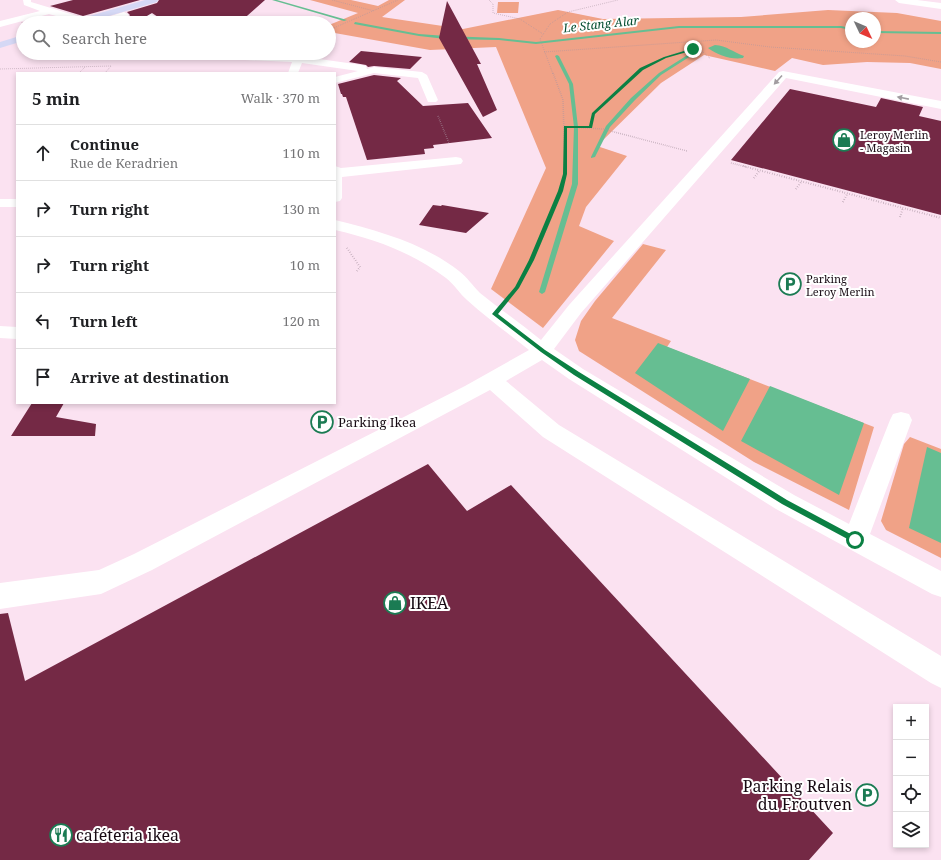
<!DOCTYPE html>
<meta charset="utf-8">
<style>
:root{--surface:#fff;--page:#f2f2f2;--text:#202124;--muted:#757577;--line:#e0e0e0}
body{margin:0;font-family:"Noto Serif",serif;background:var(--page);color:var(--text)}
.controls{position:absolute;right:12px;bottom:12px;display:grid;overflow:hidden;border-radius:0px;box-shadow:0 2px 6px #0003}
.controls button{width:36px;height:36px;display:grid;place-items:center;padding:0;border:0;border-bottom:1px solid var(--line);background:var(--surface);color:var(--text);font:20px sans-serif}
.compass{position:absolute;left:845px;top:12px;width:36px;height:36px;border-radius:50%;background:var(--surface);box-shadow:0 2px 6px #0003;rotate:134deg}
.stop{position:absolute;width:12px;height:12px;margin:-9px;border:3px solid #0b8043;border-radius:50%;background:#fff}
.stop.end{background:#0b8043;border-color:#fff;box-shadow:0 1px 4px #0008}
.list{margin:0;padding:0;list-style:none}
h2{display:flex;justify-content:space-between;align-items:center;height:52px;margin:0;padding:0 16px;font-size:17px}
h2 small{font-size:13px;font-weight:400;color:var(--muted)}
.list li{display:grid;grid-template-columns:26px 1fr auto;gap:12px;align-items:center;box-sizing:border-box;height:56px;padding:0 16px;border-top:1px solid var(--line)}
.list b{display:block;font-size:15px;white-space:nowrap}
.list p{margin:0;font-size:13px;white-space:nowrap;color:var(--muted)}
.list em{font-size:13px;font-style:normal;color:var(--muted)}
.icon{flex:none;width:22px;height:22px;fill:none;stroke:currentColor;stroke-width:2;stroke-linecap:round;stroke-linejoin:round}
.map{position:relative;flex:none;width:941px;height:860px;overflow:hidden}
.search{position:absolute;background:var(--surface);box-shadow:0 2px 6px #0003;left:16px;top:16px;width:320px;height:44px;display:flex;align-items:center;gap:10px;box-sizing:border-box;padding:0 14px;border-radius:22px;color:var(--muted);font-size:15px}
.panel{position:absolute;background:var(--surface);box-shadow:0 2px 6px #0003;left:16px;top:72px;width:320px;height:332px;border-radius:0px}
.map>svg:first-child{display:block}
</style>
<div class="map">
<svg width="941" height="860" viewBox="0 0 941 860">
<rect width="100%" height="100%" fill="#fbe2f1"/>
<!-- green -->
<path fill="#f0a287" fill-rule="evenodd" d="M310 0H351L378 6 389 0H405L382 17 463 29 558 10 603 19 741 17 828 10 897 13 941 21V69L910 63 867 62 823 65 792 58 775 71 704 55 661 83 597 146 627 156 586 207 579 226 614 241 543 328 491 289 546 168 496 47 430 50 329 32V25L358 13ZM851 18H875V42H851Z
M498 2H519L518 13H497Z
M643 244 666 250 612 318 671 341 667 347 874 427 849 510 754 462 579 351 575 340 581 321 595 301Z
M910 437 941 449V558L886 530 881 521 904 444Z"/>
<!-- water -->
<path fill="#66be92" d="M715 45C727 46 733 52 744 56L743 58C731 60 718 55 708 48Z
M658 343 750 379 723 431 635 373Z
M770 386 864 423 839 495 741 441Z
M927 447 941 453V543L909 528Z"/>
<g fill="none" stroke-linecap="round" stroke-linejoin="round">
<!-- stream -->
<path fill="#66be92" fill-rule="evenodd" d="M272 0H277L347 20 344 21Z
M355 22 419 34 446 36 499 38 536 42 679 26H841L851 28V30L841 28H679L536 44 499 40 446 39 419 36 354 24Z
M875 31 941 32V34L875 33Z
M694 51 697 52 661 75 635 100 610 127 595 157 591 158V157L606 126 631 98 659 73Z
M557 55 559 56 573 84 578 127V184L545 292 542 294 539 292 572 184 574 127 569 84 555 56Z"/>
</g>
<!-- building -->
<path fill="#742945" d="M73 0H140L83 16 50 6Z
M159 0H265L239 23H150L158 17 152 13 135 23H113L128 18 130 15 127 12 157 3Z
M447 1 481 64H477L497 110 483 117 439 38Z
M49 16 70 21 68 23H21Z
M361 51 422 57 410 69 374 66 368 67 366 65 349 62Z
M374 75 401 78 397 81 423 106 468 103 492 138 433 145 434 148 424 149 425 154 367 160 346 97H343L342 94H341L338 84Z
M790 89 876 107 881 98 923 107 919 116 941 121V215L731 160Z
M433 205 441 206 442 205 489 213 466 233 419 225Z
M32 403H64L56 417 96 424 95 436H11Z
M428 464 467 511 511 485 833 833 809 860H0V614L8 613 25 681Z"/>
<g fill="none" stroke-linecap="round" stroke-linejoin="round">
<!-- path-far2 -->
<path stroke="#a995a2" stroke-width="1" stroke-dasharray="0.5 1.5" stroke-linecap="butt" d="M332 0 374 11
M489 0 493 4V13L520 19 543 34
M329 30 398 0
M544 52 716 40 770 47 905 56 941 62
M0 69 111 66 105 73
M79 73 85 67
M553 74 540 39 550 24 568 12 618 0
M636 74C645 65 685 46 699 50 703 51 707 56 711 59"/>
<!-- path-far1 -->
<path stroke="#a995a2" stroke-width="1.5" stroke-dasharray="0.5 1.5" stroke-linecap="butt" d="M553 73 563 100 565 167
M438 116 449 143
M565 127 603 129 687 151
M591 128 593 114 637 73
M731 163 747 167"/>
<!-- path -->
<path stroke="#a995a2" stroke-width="2" stroke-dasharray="0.5 2" stroke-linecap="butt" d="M743 166 941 218
M754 178 760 170
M796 189 801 182
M843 202 847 194
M900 217 903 208
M347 248 360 267 357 271
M508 298C527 276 565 195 565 166"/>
<!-- minor -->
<path fill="#fff" fill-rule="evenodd" d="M23 0H31V2L94 21 124 12 129 15 127 17 108 23H81L49 14 0 27V21L40 11 24 5Z
M895 0H917L941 3V9L899 3Z
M151 14 156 17 148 23H136Z
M227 54 298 56 362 65 366 66 367 69 374 67 422 72 427 75 438 100 436 102H428L418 78 374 73 335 83V77L358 71 302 63 298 73H288L292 62 223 59 222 57Z
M783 71 941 101V109L786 78 581 313 554 349 583 369 794 495 849 524 890 420 893 414 901 412 909 414 912 420 870 534 941 571V597L932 594 776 509 569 379 542 360 506 381 559 425 941 656V688L931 683 543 437 490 390 152 570 101 594 0 609V583L99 570 134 554 465 386 529 350C509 334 487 318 467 300 460 294 454 284 446 278 413 253 375 239 335 230V220C379 231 423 243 459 271 467 277 473 286 480 293 500 309 521 324 541 340L569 305 779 72Z
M456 157 461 158 463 161 461 164 342 177V198L340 201 335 202V166L341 168Z
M0 199H17V207H0Z
M0 326 17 327V339L0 338Z"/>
<!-- major -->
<path fill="#d5d8f5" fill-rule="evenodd" d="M145 0H158L157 2 85 23H70L72 21Z
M23 35V41L0 48V42Z"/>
</g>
<!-- one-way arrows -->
<defs><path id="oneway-solid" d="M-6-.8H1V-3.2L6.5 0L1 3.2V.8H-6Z"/></defs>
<g fill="#a29da1">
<use href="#oneway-solid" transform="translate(778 80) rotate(132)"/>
<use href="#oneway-solid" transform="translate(903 98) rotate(-169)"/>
</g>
<!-- route -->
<path fill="#0b8043" d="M694 48V50L666 58 643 70 595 114 592 128H567V174L563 191 534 260 519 288 498 314 545 350 579 372 787 500 858 538 859 540 855 543 782 504 574 375 541 352 492 314 515 287 529 260 558 191 563 174 564 126H589L592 113 640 68 664 57Z"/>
<!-- icons -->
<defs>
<g id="shop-ring" transform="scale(1.15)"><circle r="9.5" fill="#fff" stroke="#1b7b53" stroke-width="1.5"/><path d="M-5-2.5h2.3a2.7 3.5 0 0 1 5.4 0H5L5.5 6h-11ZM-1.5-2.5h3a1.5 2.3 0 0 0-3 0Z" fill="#1b7b53"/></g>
<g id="parking-ring" transform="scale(1.15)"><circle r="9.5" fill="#fff" stroke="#1b7b53" stroke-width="1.5"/><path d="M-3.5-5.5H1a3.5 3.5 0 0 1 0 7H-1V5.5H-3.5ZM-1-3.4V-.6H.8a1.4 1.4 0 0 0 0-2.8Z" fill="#1b7b53"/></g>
<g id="restaurant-ring" transform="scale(1.15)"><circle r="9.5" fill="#fff" stroke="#1b7b53" stroke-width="1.5"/><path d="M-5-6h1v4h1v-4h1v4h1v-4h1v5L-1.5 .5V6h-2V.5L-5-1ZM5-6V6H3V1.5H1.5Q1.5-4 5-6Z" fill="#1b7b53"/></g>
</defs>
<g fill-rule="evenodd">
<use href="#shop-ring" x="844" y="140"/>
<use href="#parking-ring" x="790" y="284"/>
<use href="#parking-ring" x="322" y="422"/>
<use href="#shop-ring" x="395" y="603"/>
<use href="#parking-ring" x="867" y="795"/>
<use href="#restaurant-ring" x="61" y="835"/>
</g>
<g text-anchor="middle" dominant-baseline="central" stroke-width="4" stroke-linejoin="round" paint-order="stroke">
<!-- far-poi labels -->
<g font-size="11" fill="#170a13" stroke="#fff" text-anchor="start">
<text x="860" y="134">Leroy Merlin<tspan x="860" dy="13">- Magasin</tspan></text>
<text x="806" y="278">Parking<tspan x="806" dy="13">Leroy Merlin</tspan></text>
</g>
<!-- far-water labels -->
<g font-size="12" font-style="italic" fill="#054f32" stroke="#fff">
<text transform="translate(601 24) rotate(-6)">Le Stang Alar</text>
</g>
<!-- poi labels -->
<g font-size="13" fill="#170a13" stroke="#fff" text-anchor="start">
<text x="338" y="422">Parking Ikea</text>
</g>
<!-- near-poi labels -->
<g font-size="16" fill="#170a13" stroke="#fff" text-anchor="start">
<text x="410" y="603">IKEA</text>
<text x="852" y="786" text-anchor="end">Parking Relais<tspan x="852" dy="18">du Froutven</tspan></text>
<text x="76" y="835">caféteria ikea</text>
</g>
</g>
</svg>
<div class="controls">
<button>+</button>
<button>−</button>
<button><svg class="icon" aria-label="locate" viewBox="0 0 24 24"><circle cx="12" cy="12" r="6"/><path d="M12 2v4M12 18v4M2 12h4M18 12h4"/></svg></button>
<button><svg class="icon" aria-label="layers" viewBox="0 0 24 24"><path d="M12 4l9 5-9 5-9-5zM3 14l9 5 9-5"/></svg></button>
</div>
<svg class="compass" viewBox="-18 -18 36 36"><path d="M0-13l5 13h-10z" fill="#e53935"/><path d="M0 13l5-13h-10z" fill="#757577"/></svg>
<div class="stop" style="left:855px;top:540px"></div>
<div class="stop end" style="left:693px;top:49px"></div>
<div class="search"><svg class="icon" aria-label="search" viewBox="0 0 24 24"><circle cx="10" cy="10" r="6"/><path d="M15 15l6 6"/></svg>Search here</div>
<section class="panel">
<h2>5 min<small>Walk · 370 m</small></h2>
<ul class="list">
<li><svg class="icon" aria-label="ahead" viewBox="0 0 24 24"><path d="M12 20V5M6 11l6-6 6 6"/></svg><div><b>Continue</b><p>Rue de Keradrien</p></div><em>110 m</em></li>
<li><svg class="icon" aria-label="right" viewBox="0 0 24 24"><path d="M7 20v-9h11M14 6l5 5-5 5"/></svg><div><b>Turn right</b></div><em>130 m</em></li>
<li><svg class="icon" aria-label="right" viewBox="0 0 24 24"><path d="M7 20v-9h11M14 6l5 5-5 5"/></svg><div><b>Turn right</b></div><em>10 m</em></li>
<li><svg class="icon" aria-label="left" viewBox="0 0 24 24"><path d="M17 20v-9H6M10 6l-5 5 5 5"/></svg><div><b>Turn left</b></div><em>120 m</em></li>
<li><svg class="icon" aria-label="arrive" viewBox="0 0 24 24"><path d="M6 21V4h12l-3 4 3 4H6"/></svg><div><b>Arrive at destination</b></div></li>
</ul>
</section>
</div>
